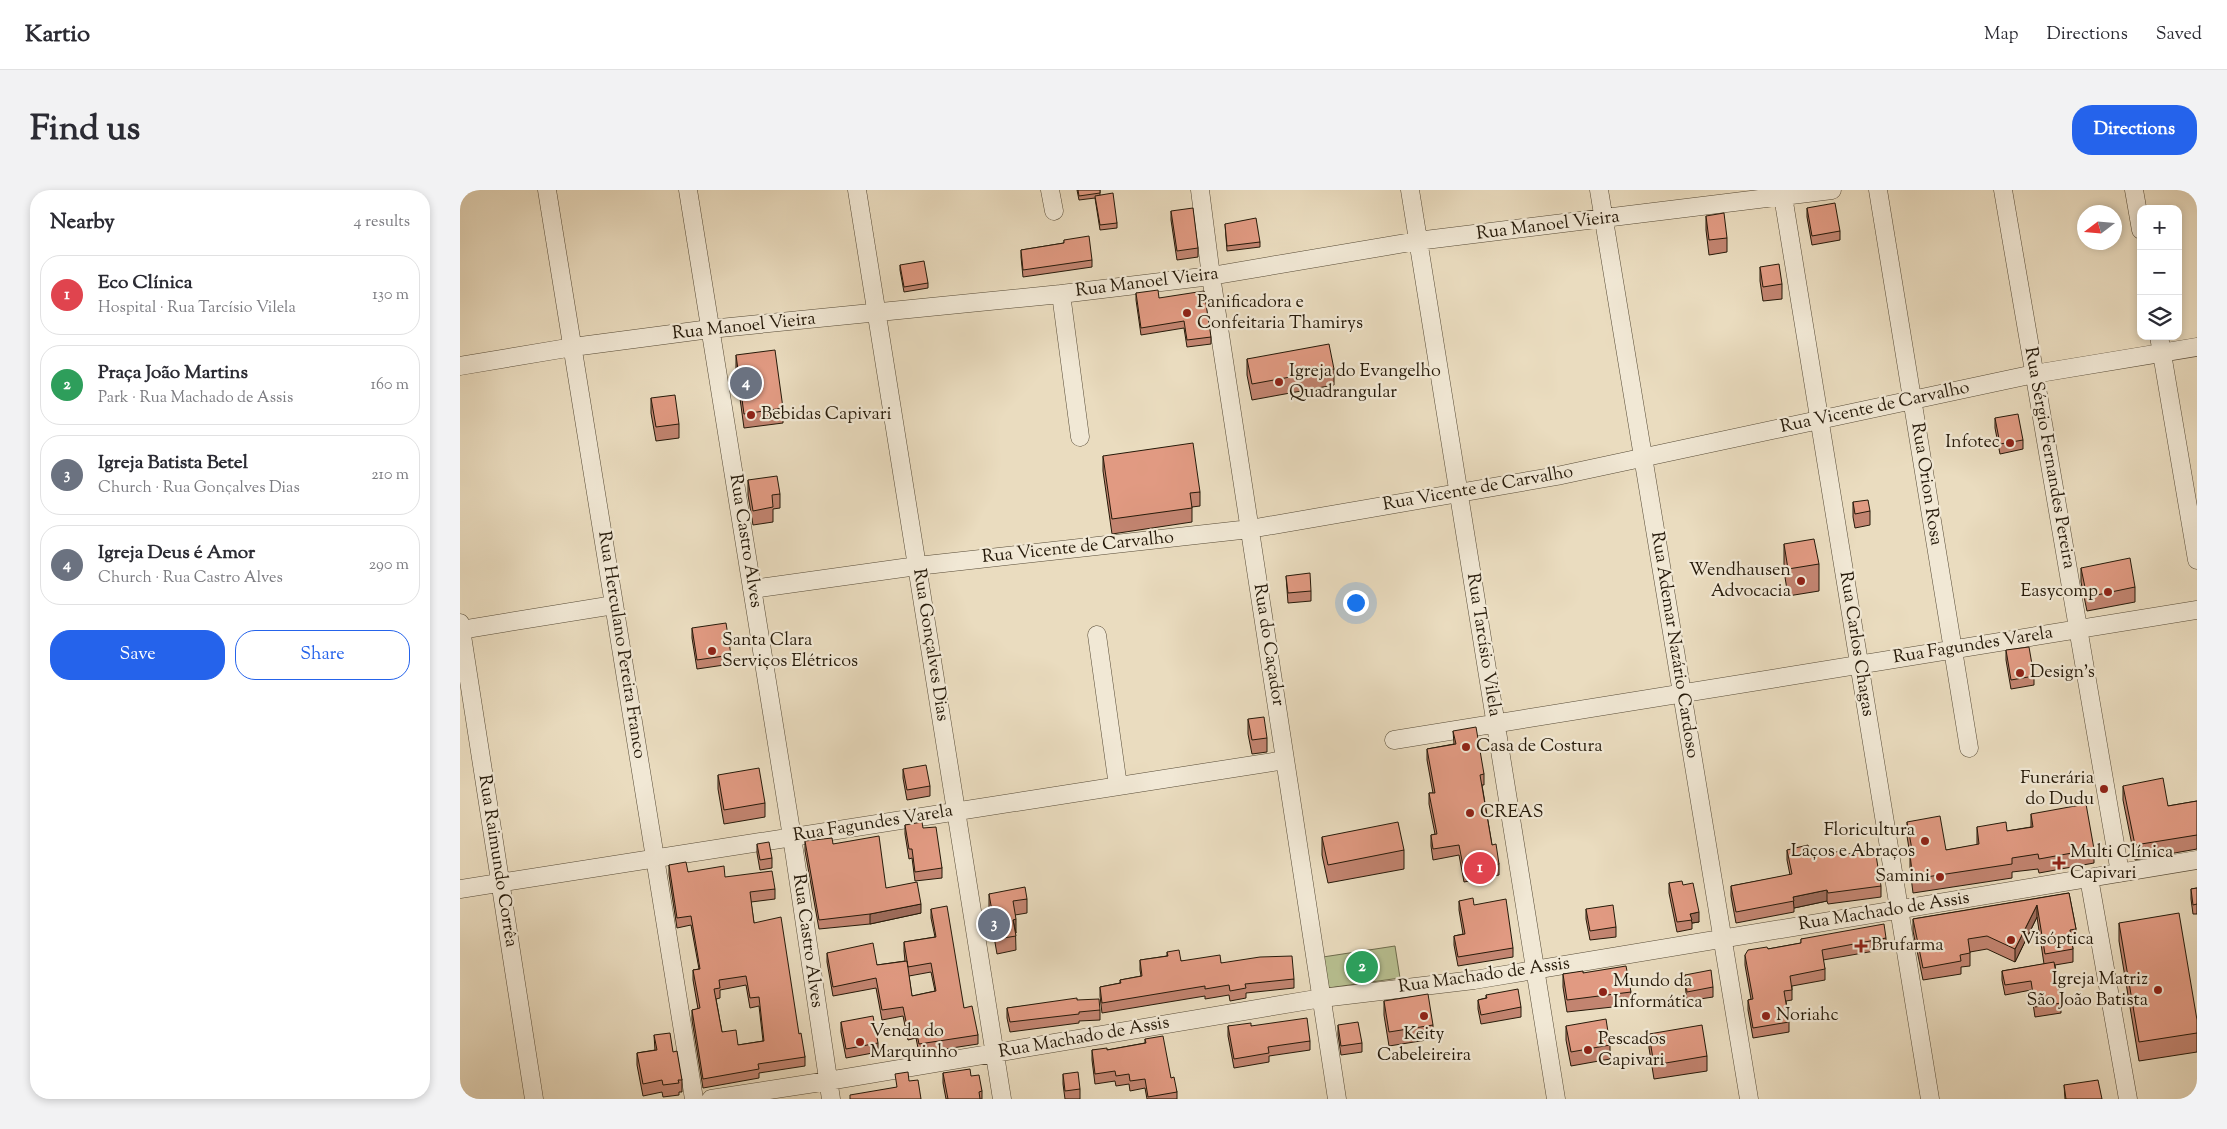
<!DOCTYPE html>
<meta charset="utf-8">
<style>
:root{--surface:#fff;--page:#f2f2f3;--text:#2b2b33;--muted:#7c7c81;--line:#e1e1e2;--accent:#2563eb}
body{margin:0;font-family:"Sorts Mill Goudy",serif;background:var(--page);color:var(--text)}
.controls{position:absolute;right:15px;top:15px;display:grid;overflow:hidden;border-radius:10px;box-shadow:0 2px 8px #0003}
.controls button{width:45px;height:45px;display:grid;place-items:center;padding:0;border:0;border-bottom:1px solid var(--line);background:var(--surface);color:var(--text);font:25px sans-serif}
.compass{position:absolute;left:1617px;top:15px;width:45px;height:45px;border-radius:50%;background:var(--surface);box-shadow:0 2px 8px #0003;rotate:254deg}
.you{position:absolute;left:895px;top:412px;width:18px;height:18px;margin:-12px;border:4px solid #fff;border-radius:50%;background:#1a73e8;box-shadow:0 0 0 8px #1a73e833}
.badge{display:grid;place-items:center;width:32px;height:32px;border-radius:50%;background:var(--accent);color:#fff;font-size:16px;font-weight:700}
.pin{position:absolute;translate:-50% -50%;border:2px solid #fff;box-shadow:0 1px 5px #0006}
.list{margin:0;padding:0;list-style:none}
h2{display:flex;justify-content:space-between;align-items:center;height:65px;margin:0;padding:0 20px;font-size:21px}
h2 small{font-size:16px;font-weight:400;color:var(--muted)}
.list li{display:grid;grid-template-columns:32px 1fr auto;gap:15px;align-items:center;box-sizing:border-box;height:80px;margin:0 10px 10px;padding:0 10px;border:1px solid var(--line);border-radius:20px}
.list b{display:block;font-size:19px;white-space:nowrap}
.list p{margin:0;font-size:16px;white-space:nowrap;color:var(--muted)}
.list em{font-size:16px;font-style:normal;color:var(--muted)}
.actions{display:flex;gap:10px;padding:15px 20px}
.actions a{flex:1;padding:11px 0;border:1px solid var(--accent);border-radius:20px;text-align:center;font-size:18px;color:var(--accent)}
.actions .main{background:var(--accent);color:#fff}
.icon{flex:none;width:28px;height:28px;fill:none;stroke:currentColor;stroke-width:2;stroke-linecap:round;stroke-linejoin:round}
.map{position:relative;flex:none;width:1737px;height:909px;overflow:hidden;border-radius:20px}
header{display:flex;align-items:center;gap:30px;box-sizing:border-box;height:70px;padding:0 25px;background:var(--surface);border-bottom:1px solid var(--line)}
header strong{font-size:24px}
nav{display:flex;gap:28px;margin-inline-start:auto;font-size:18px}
.intro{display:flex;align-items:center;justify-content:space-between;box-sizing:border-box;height:120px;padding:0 30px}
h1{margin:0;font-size:35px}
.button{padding:12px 22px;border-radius:20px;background:var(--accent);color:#fff;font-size:18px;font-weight:700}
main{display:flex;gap:30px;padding:0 30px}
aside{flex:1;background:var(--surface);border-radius:20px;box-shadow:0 2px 8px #0003}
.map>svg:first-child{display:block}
</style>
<header>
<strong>Kartio</strong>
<nav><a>Map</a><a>Directions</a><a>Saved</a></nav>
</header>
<div class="intro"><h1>Find us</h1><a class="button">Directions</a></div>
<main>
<aside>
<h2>Nearby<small>4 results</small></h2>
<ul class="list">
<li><span class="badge" style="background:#e0444e">1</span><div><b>Eco Clínica</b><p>Hospital · Rua Tarcísio Vilela</p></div><em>130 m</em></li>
<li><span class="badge" style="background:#2e9e5b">2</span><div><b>Praça João Martins</b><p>Park · Rua Machado de Assis</p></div><em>160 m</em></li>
<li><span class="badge" style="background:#6b7280">3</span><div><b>Igreja Batista Betel</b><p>Church · Rua Gonçalves Dias</p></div><em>210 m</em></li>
<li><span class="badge" style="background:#6b7280">4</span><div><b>Igreja Deus é Amor</b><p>Church · Rua Castro Alves</p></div><em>290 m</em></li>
</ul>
<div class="actions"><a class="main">Save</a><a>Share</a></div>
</aside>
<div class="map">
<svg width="1737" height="909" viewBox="0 0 1737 909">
<rect width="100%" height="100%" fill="#eadcbf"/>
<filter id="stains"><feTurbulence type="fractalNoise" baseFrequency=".004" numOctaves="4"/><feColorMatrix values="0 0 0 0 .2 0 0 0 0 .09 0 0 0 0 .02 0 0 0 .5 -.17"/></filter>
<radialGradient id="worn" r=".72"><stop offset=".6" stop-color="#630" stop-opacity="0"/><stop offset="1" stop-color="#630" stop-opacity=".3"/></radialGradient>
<!-- green -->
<path fill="#b8c091" stroke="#6e6c4d" d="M935 756 940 788 868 798 863 767Z"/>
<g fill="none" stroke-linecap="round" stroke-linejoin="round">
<!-- street casing -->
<g stroke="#564a36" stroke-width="19">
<path id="street" d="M87 0 234 909
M228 0 332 647 371 909
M397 0 542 909
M590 0 594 21
M740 0 751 86 877 909
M950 0 1096 909
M1139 0 1289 909
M1322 0 1470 909
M1418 0 1509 558
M1543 0 1660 683
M1674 0 1681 40
M601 104 620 247
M1699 146 1737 370
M0 176 113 157 250 139 601 104 751 86 957 51 1372 0
M292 399 457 376 790 339 1097 286 1574 184 1737 157
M0 433 74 909
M0 440 154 415
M637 445 658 596
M934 550 1737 420
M1629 688 1668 909
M0 699 825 570
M251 909 368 891 862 808 1014 790 1737 670"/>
</g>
<!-- street -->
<use href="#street" stroke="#f1e8d5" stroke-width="18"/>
</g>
<!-- wall -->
<path fill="#c28470" stroke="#251909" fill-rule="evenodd" d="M617 0H640V5L657 33V38L640 40 635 8 619 10Z
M1347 18 1380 41V50L1352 55 1347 27Z
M711 21 738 58V67L717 70 711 30Z
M1246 26 1267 48V62L1249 65 1246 40Z
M765 34 800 52V57L767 61Z
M604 50 632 70V77L563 87 561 67V60L604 53Z
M440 75 468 93V98L444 102 440 80Z
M1300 77 1322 94V109L1303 111 1300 91Z
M676 103 699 108 751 147V154L727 157 724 138 681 145 676 110Z
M276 165 323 218V233L284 238 276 179Z
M787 169 874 179V195L792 210 787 185Z
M191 208 219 234V248L196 251 191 223Z
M1535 228 1563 250V259L1540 264 1535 238Z
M643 266 740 302V316L732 317V332L652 344 643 281Z
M288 290 320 304V318L313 319V332L293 335 288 305Z
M1393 312 1410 321V335L1395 338 1393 327Z
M1324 354 1359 374V401L1328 406 1324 381Z
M1621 378 1675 397V412L1627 421 1621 392Z
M826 386 851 401V411L828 413Z
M232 438 271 465V474L237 479 232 448Z
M1546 460 1574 486V495L1551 499 1546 470Z
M788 529 807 548V562L792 564 788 544Z
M993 541 1024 584V595H1022L1032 655 1039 674V685L1004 692 999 665 973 670 971 656V645L975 644 969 614V603H973L967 570V559L994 554Z
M443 579 470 596V606L447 610 443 588Z
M258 585 305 613V627L264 634 258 599Z
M1663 596 1708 616 1737 611V659L1675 670 1663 610Z
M1571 624 1634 659V673L1579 683 1578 679 1552 682V688L1453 703 1450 679V665L1447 646V632L1486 660 1517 655V637L1547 641 1571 637Z
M445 635 463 638 482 678V688L455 691 452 668 449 669 445 644Z
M862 647 944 660V679L868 693 862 665Z
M345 651 373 654 426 698 461 723 410 734 359 739 345 661Z
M297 654 312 668V678L300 680 297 663Z
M1327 660 1351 667 1382 665 1421 696V707L1368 714 1367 711 1334 718V722L1276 733 1271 706V696L1330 685 1327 670Z
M209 675 228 682 315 699V709L291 712 294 733 339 844 345 867V876L299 883V888L243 898 232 830V820L238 819 233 790V780L239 779 231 735 217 738 209 685ZM286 795 290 818 299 816 303 851 278 855 262 842 256 809 260 808V800Z
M1209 693 1223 695 1239 732 1232 733V739L1217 742 1209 703Z
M1737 698V724H1733L1731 709V699Z
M1609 703 1616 739V752H1612L1613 759V772L1595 775 1601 813V823L1575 827 1571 800 1545 805 1542 790V781L1584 774 1577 727 1555 772 1527 759 1510 762V776L1501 777V784L1463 790 1453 741V729Z
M529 704 567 709V723L555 725 556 760 537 764 529 718Z
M999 711 1014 715 1053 758V767L998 776 994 755V746L1003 744 999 720Z
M471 719 504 818 518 845V854L459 863 456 848 448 850 443 826 422 830 416 798 373 806 367 772V763L417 775 445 771 444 761V752L475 747 471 728ZM471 782 475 801 452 806 449 786Z
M1126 719 1156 737V747L1130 750 1126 729Z
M1659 733 1737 843V862L1679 871 1659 751Z
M1426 748V759L1363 770 1365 779V790L1332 796V810L1326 811 1329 832V842L1293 848 1288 820V810L1291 809 1285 775V765L1308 759 1341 753V749Z
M707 762 721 771 761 773 834 789V798L786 803V808L770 811 769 805 745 809V806L642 823 640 806V797L660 793V790L681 786 680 780V770L707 766Z
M1123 783 1171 802V815L1107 822 1103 797V784Z
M1225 785 1253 797V807L1227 811 1225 794Z
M1026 805 1061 817V827L1021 834 1018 819V810L1026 808Z
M617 810 640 820V830L619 831V833L550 842 547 828V818Z
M924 811 973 835V849L929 856 924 825Z
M381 832 418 853V862L386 868 381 842Z
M878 835 902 853V862L881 865 878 845Z
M768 836H791L850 851V860L809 866V872L774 878 768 846Z
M1106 836 1150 855V869L1111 876 1106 850Z
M1189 844 1247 866V881L1194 889 1189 858Z
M194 845 213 862 222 890V902H219V905L203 907 202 902 183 906 177 875V863L195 860Z
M685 849 711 888 717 902V909H687L685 898 670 901 669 894 656 896 655 891 635 894 632 870V860H647L685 853Z
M483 883 511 886 522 901V909H486L483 893Z
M603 884 620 899V909H605L603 894Z
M1604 895 1642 909H1605Z"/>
<!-- shaded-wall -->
<path fill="#9e6c5b" stroke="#251909" d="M1367 700V711L1334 718 1333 707Z
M461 714V723L410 734V724Z
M1577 715V727L1555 772V759Z
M1239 722V732L1232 733 1230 724Z
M556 729V743L553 730Z"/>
<!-- building -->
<path fill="#e19a82" stroke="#251909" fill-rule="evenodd" d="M618 0H640V3L619 6Z
M653 3 657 33 640 35 635 6Z
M1375 13 1380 41 1352 46 1347 18Z
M733 18 738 58 717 61 711 21Z
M1264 23 1267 48 1249 50 1246 26Z
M796 28 800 52 767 56 765 34Z
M629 46 632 70 563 80 561 60 604 53V50Z
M464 71 468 93 444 97 440 75Z
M1319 74 1322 94 1303 97 1300 77Z
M698 100 699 108 744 101 751 147 727 150 724 131 681 138 676 103Z
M869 154 874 179 792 194 787 169Z
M315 160 323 218 284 224 276 165Z
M215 205 219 234 196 237 191 208Z
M1558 224 1563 250 1540 254 1535 228Z
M733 253 740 302 730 303 732 318 652 329 643 266Z
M317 286 320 304 312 305 313 317 293 321 288 290Z
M1408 310 1410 321 1395 324 1393 312Z
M1354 349 1359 374 1328 379 1324 354Z
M1670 368 1675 397 1627 407 1621 378Z
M850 383 851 401 828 403 826 386Z
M266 433 271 465 237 470 232 438Z
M1569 457 1574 486 1551 490 1546 460Z
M804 527 807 548 792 550 788 529Z
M1016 537 1024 584 1020 585 1032 655 1036 654 1039 674 1004 681 999 655 973 659 971 645 977 644 969 603H975L967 559 996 554 993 541Z
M466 575 470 596 447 600 443 579Z
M299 578 305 613 264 620 258 585Z
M1703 588 1708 616 1737 611V645L1675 655 1663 596Z
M1626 614 1634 659 1579 669 1578 664 1552 668V674L1453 689 1450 665H1453L1447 632 1480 626 1486 660 1519 654 1517 637 1546 632 1547 641 1573 637 1571 624Z
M462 632 463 638 476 637 482 678 455 682 452 659H449L445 635Z
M938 632 944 660 868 675 862 647Z
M419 646 426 698 457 692 461 714 410 724 359 730 345 651 372 648 373 654Z
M309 652 312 668 300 670 297 654Z
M1348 655 1351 667 1381 661 1382 665 1415 659 1421 696 1368 703 1367 700 1333 707 1334 711 1276 722 1271 696 1332 684 1327 660Z
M226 672 228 682 264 676 265 687 312 681 315 699 290 702 294 733 321 727 339 844 341 843 345 867 298 874 299 879 243 889 232 820 240 818 233 780 240 779 231 726 217 728 209 675ZM286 786 290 808 299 807 304 851 278 855 276 840 262 842 254 799 260 798 259 790Z
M1222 691 1223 695 1233 693 1239 722 1230 724 1232 730 1217 732 1209 693Z
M565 697 567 709 553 711 556 729 553 730 556 746 537 749 529 704Z
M1737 698V714L1733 715 1731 699Z
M1609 703 1616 739 1610 740 1613 759 1585 764 1577 715 1555 759 1527 746 1508 749 1510 763 1500 765 1501 771 1463 778 1453 729Z
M1013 708 1014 715 1046 709 1053 758 998 767 994 746 1005 744 999 711Z
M1153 715 1156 737 1130 741 1126 719Z
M487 716 504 818 512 816 518 845 459 854 456 839 448 841 443 817 422 820 416 788 373 797 367 763 413 753 417 775 447 771 452 806 476 801 471 773 448 777 444 752 476 747 471 719Z
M1719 723 1737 830V843L1679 852 1659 733Z
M1424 734 1426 748 1362 760 1365 779 1330 786 1332 800 1324 801 1329 832 1293 838 1288 810 1293 809 1285 765 1288 760 1307 757 1308 759 1341 753V749Z
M719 760 721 771 760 765 761 773 800 767 832 766 834 789 785 794 786 798 770 801 769 795 745 799V796L642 813 640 797 661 793 660 790 682 786 680 770 708 766 707 762Z
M1594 772 1601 813 1575 817 1571 791 1545 795 1542 781Z
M1166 776 1171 802 1107 810 1103 784 1123 781V783Z
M1251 780 1253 797 1227 802 1225 785Z
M1058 799 1061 817 1021 825 1018 810 1027 808 1026 805Z
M968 804 973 835 929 842 924 811Z
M617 808V810L639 809 640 820 619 822V824L550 832 547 818Z
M413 826 418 853 386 859 381 832Z
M847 828 850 851 808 857 809 863 774 869 768 836 791 833V836Z
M1146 829 1150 855 1111 862 1106 836Z
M898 832 902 853 881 856 878 835Z
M1242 835 1247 866 1194 875 1189 844Z
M210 843 213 862 217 861 222 890H218L219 893 203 895 202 890 183 894 177 863 197 860 194 845Z
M703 846 711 888 714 887 717 902 688 907 685 889 670 891 669 884 656 886 655 881 635 884 632 860 647 858V860L686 853 685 849Z
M510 879 511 886 519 885 522 901 519 902 520 909H488L483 883Z
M448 882 449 891 458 890 461 909H390V905L437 897 435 884Z
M618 882 620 899 605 901 603 884Z
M1638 890 1642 909H1606L1604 895Z"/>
<!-- markers -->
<g fill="#8f2418" stroke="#f1e8d5" stroke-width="2">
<circle cx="727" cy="123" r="5"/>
<circle cx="819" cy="192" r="5"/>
<circle cx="291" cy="225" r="5"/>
<circle cx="1550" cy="253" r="5"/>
<circle cx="1341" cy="391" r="5"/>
<circle cx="1648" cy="402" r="5"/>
<circle cx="252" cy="461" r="5"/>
<circle cx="1560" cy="483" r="5"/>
<circle cx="1006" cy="557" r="5"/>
<circle cx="1644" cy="599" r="5"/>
<circle cx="1010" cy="623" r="5"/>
<circle cx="1465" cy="651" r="5"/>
<path d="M1596.5 665.5h5v5h5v5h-5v5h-5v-5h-5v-5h5z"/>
<circle cx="1480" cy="687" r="5"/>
<circle cx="1551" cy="750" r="5"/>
<path d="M1398.5 748.5h5v5h5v5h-5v5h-5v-5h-5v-5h5z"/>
<circle cx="1698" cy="800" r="5"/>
<circle cx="1143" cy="802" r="5"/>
<circle cx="964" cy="826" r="5"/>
<circle cx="1306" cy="826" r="5"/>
<circle cx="400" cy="852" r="5"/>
<circle cx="1128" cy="860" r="5"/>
</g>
<g text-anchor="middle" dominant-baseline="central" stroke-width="4.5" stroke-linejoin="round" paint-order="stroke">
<!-- street labels -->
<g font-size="18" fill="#251909" stroke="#f1e8d5">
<text transform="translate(1088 36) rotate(-7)">Rua Manoel Vieira</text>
<text transform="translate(687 93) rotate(-7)">Rua Manoel Vieira</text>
<text transform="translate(284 137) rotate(-6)">Rua Manoel Vieira</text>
<text transform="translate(1415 218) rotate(-12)">Rua Vicente de Carvalho</text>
<text transform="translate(1589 268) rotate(80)">Rua Sérgio Fernandes Pereira</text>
<text transform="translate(1466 294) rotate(81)">Rua Orion Rosa</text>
<text transform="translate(1018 299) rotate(-10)">Rua Vicente de Carvalho</text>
<text transform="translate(285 351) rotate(81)">Rua Castro Alves</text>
<text transform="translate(618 358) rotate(-6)">Rua Vicente de Carvalho</text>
<text transform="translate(1396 454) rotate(81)">Rua Carlos Chagas</text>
<text transform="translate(161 455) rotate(81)">Rua Herculano Pereira Franco</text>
<text transform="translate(470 455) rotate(81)">Rua Gonçalves Dias</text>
<text transform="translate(808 455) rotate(81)">Rua do Caçador</text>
<text transform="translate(1023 455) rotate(81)">Rua Tarcísio Vilela</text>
<text transform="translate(1214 455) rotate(81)">Rua Ademar Nazário Cardoso</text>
<text transform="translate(1513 456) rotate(-9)">Rua Fagundes Varela</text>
<text transform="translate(413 634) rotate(-9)">Rua Fagundes Varela</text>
<text transform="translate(37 671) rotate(81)">Rua Raimundo Corrêa</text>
<text transform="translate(1424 722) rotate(-9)">Rua Machado de Assis</text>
<text transform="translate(347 751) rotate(82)">Rua Castro Alves</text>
<text transform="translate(1024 786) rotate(-8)">Rua Machado de Assis</text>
<text transform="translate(624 848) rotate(-10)">Rua Machado de Assis</text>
</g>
<!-- poi labels -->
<g font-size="18" fill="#251909" stroke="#f1e8d5" text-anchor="start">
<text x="737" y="113">Panificadora e<tspan x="737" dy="21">Confeitaria Thamirys</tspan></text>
<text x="829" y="182">Igreja do Evangelho<tspan x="829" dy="21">Quadrangular</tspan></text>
<text x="301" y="225">Bebidas Capivari</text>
<text x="1540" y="253" text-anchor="end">Infotec</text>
<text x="1331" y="381" text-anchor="end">Wendhausen<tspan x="1331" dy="21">Advocacia</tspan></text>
<text x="1638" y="402" text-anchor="end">Easycomp</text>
<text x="262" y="451">Santa Clara<tspan x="262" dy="21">Serviços Elétricos</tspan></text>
<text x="1570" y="483">Design's</text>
<text x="1016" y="557">Casa de Costura</text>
<text x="1634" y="589" text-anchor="end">Funerária<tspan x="1634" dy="21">do Dudu</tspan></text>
<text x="1020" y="623">CREAS</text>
<text x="1455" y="641" text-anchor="end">Floricultura<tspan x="1455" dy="21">Laços e Abraços</tspan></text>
<text x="1610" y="663">Multi Clínica<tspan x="1610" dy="21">Capivari</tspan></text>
<text x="1470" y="687" text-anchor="end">Samini</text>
<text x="1561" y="750">Visóptica</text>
<text x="1411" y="756">Brufarma</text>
<text x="1688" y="790" text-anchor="end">Igreja Matriz<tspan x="1688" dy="21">São João Batista</tspan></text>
<text x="1153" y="792">Mundo da<tspan x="1153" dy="21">Informática</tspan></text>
<text x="1316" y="826">Noriahc</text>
<text x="410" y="842">Venda do<tspan x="410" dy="21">Marquinho</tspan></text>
<text x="964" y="845" text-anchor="middle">Keity<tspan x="964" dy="21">Cabeleireira</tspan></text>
<text x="1138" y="850">Pescados<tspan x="1138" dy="21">Capivari</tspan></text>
</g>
</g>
<rect width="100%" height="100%" filter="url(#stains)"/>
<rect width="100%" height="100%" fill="url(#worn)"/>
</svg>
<div class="controls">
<button>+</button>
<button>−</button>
<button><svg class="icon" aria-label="layers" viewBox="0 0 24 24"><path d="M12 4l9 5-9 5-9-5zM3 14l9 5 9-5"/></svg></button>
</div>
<svg class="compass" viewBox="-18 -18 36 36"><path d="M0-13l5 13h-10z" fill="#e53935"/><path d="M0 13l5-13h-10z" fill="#7c7c81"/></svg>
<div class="you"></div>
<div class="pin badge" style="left:1020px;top:678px;background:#e0444e">1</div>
<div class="pin badge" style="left:902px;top:777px;background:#2e9e5b">2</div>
<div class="pin badge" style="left:534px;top:734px;background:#6b7280">3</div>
<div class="pin badge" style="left:286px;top:193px;background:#6b7280">4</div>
</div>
</main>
